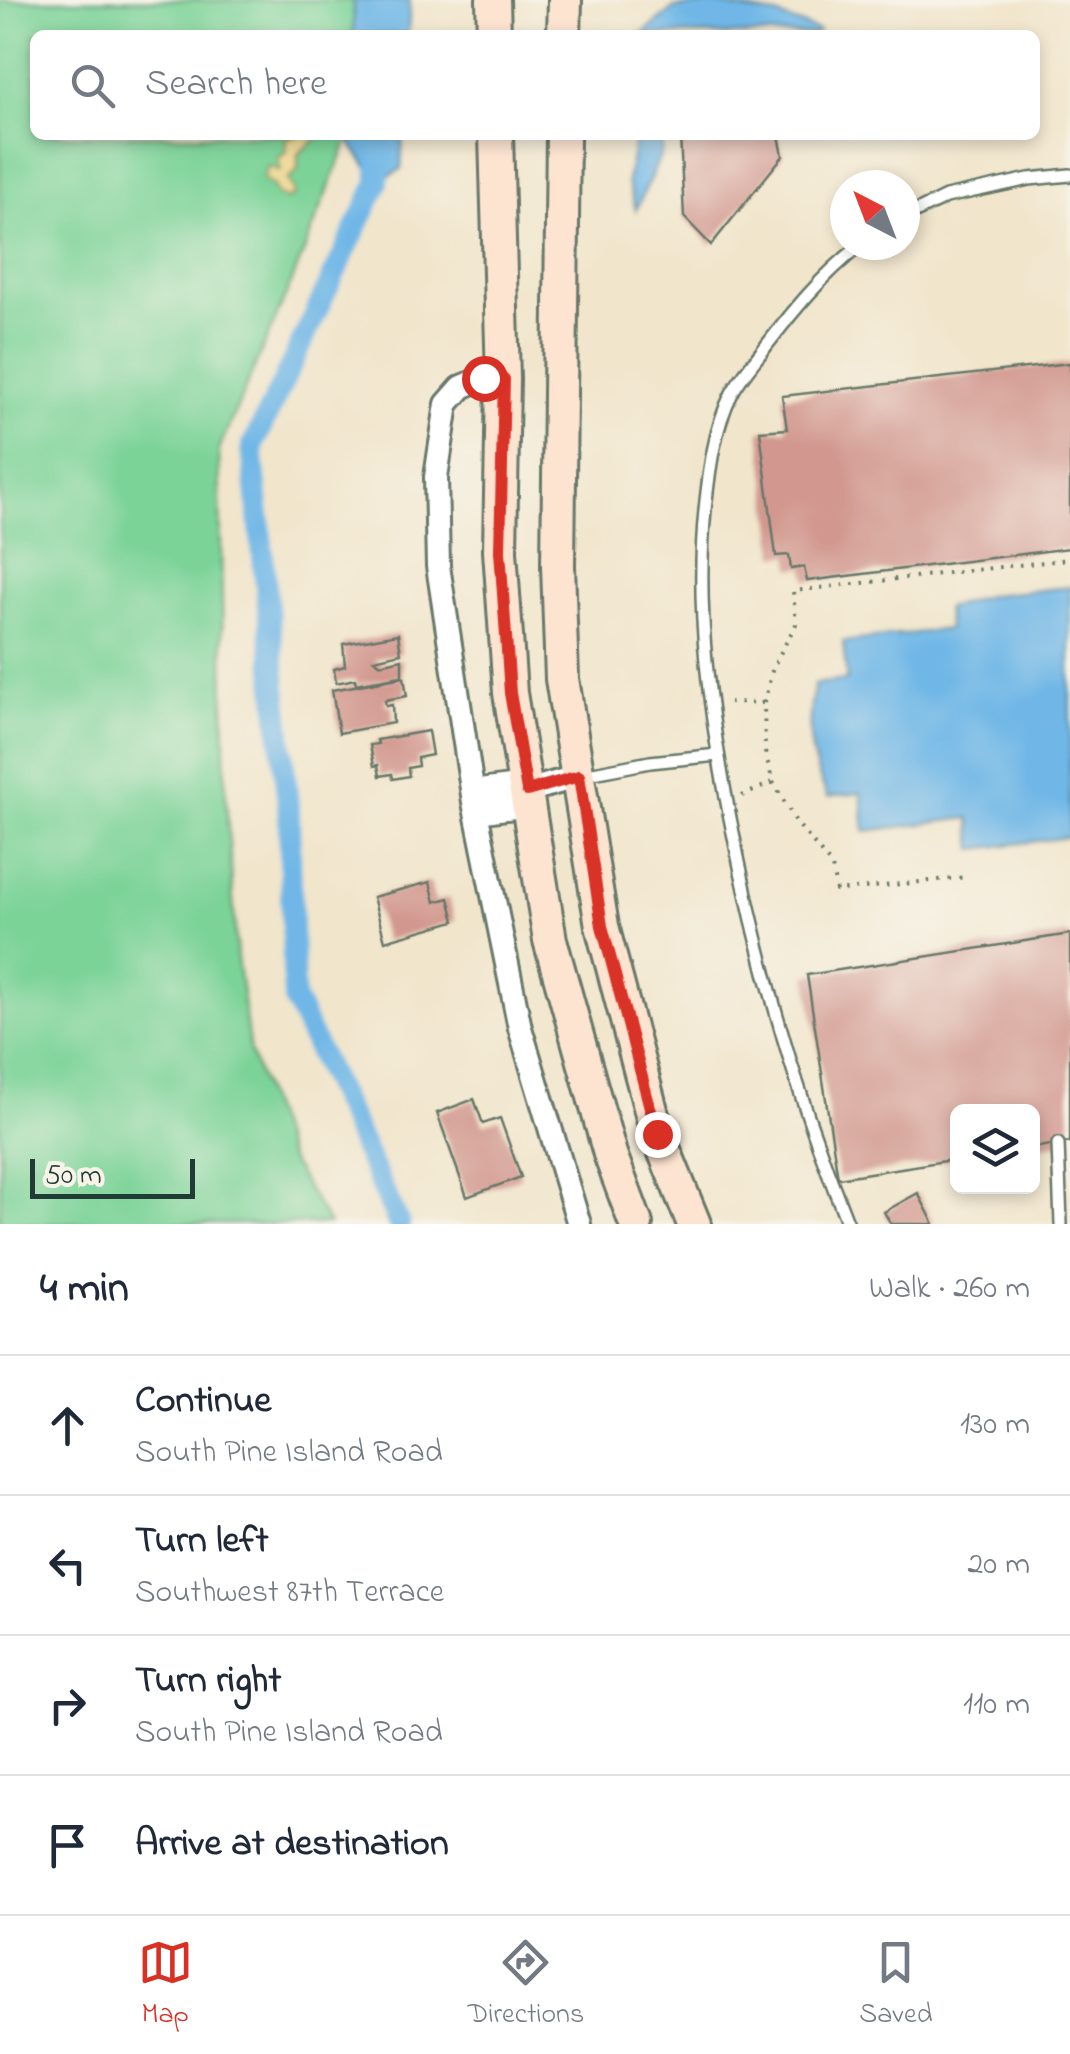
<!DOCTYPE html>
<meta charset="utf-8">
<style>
:root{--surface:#fff;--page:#f6f6f7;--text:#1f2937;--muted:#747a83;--line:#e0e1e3;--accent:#d93025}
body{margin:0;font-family:"Indie Flower",sans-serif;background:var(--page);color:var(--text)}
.controls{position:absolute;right:30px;bottom:30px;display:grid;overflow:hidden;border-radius:15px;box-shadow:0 5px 15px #0003}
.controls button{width:90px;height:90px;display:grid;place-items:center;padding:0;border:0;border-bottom:2px solid var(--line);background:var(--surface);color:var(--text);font:50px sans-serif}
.compass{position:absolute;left:830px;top:170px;width:90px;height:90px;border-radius:50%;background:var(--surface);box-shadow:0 5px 15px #0003;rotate:318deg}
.scale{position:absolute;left:30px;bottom:25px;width:165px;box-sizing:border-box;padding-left:10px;border:5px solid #1f3d34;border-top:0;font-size:28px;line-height:35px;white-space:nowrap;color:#1f3d34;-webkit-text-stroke:8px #f7f3e8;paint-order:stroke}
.stop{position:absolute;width:30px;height:30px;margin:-22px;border:8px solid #d93025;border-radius:50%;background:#fff}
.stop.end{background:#d93025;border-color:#fff;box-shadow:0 2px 10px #0008}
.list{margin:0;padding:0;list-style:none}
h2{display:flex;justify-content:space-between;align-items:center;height:130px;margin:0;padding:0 40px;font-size:42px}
h2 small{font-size:32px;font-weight:400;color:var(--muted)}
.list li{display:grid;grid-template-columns:65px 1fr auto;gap:30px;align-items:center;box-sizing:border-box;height:140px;padding:0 40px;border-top:2px solid var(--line)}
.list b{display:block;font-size:38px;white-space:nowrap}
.list p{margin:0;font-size:32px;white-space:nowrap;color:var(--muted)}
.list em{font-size:32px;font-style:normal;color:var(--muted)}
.icon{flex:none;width:55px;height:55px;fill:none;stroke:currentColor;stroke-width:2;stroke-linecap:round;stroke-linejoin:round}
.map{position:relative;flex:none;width:1070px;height:1224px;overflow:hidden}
.search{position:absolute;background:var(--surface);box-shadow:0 5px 15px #0003;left:30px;right:30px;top:30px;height:110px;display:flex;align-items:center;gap:25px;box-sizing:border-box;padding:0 35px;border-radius:15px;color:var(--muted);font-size:38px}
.sheet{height:690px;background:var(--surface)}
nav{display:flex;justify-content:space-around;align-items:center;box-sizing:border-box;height:140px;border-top:2px solid var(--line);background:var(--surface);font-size:28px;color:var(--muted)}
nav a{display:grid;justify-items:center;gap:5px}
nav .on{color:var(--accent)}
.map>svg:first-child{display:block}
</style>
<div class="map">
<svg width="1070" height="1224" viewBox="0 0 1070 1224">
<rect width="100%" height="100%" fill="#f7f3e8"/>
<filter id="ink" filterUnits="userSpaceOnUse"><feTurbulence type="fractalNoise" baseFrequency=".01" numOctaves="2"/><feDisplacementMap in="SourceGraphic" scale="20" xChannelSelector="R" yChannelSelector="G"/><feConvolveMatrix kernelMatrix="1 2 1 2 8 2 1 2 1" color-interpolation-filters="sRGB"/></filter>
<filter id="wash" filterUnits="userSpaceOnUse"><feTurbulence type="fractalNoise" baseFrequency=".0048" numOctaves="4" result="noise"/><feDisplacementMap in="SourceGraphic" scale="40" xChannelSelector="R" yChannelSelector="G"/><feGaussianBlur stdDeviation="2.25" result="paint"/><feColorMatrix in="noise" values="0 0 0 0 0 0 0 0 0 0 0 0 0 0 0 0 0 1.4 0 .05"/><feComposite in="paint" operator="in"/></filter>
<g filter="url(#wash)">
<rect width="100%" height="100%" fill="#f1e5cb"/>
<!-- green -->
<path fill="#7bd398" stroke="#4d8866" stroke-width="2.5" d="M0 0H354L353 35H35V135H350L292 281 219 449 226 797 237 958 250 1052 289 1159 329 1224H0Z"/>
<!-- sand -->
<path fill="#eeda9e" stroke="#868c69" stroke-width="2.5" d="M298 135H315L316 139 298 154V170L288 180 295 193 288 200 277 195 273 186 263 179 268 166 280 170 278 158 287 152 285 140Z"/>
<!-- water -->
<path fill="#6fb7e7" stroke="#477a8e" stroke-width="2.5" d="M354 0H410L408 35H353Z
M714 4 776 15 819 31 813 35H641L674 8Z
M350 135H403L401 169 378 182 350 142Z
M636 135H664L661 154 636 210 627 182Z
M1070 587V837L974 849 970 818 865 831 861 793 828 797C809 759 805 725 815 684L847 680 843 642 948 629 946 608 990 595Z"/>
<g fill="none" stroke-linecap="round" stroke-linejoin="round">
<!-- canal -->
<path stroke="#6fb7e7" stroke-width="22" d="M378 135V182L252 447 289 816 294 999 399 1224"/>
</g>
<g id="blocks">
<!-- building -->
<path fill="#d2988f" d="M680 135H779L783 156 711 245 684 217Z
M1070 363V548L807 581 804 567 791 569 789 555 776 556 760 431 787 429 782 396Z
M398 634 401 653 374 659 381 664 402 659V676L356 684 355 679 336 683 334 669 345 666 343 644Z
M404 677 407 696 385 700 386 706 392 705 393 723 339 733 332 690Z
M428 731 432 755 417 758 418 766 408 768 409 776 393 779 392 774 380 776 378 765 374 766 370 745 378 744 377 740Z
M430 882 435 902 449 898 455 921 385 941 373 897Z
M1070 934V1142L1032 1148V1112H958V1159L838 1178 807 975Z
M474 1099 483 1124 500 1118 521 1177 467 1197 437 1113Z
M918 1193 934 1224H891L884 1212Z"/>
</g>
</g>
<g filter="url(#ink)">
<use href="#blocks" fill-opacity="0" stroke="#687869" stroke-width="2.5"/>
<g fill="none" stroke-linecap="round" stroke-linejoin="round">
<!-- service casing -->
<g stroke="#687869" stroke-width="16">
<path id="service" d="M905 217 946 197 1029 179 1070 175
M583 775 650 762 718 755
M1058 1144 1061 1224
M848 1224C795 1093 757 957 730 818 710 717 695 612 705 510 709 472 714 428 732 393 740 378 753 363 763 350 793 311 822 275 861 245"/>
</g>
<!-- minor casing -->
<g stroke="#687869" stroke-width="28">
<path id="minor" d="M503 379 483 378 462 387 447 404 436 477 438 566 474 802 520 1028 579 1224
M527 791 521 806 485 811 474 802 480 791 517 786 527 791 579 776"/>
</g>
<!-- secondary casing -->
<g stroke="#687869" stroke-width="38">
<path id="secondary" d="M493 0 494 35
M564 35 565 0
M496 135 503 379 500 551 510 693 550 940 610 1154 636 1224
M563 135 558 566 562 679 602 926 657 1133 694 1224"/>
</g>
<!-- path -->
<path stroke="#687869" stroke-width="4" stroke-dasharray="2.5 8" stroke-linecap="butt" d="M729 702 764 703 765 752 773 782 742 796
M764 703 773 667 796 624 793 591 1070 559
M773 782 796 822 832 866 836 891 967 877"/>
<!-- service -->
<use href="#service" stroke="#fff" stroke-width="11"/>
<!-- minor -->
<use href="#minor" stroke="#fff" stroke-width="22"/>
<!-- secondary -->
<use href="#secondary" stroke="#fde4d1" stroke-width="32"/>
</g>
</g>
<g fill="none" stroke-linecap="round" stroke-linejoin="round" filter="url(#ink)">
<!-- route -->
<path stroke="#d93025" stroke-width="12" d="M484 378 504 379 500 551 510 693 527 791 579 776 602 926 657 1134"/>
</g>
</svg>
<div class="controls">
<button><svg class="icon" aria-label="layers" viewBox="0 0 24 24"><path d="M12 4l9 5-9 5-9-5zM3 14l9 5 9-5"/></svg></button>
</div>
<svg class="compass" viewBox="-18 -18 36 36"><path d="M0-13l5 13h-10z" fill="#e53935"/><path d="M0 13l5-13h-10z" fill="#747a83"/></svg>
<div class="scale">50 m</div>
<div class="stop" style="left:484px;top:378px"></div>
<div class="stop end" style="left:657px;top:1134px"></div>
<div class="search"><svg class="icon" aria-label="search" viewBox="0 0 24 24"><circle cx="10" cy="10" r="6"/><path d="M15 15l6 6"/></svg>Search here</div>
</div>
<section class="sheet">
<h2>4 min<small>Walk · 260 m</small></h2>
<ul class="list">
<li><svg class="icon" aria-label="ahead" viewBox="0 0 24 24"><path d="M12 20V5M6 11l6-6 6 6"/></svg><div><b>Continue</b><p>South Pine Island Road</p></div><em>130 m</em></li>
<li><svg class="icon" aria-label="left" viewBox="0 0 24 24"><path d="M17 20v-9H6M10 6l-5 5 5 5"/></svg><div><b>Turn left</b><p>Southwest 87th Terrace</p></div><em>20 m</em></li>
<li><svg class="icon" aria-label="right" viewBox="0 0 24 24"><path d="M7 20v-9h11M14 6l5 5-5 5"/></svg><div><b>Turn right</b><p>South Pine Island Road</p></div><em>110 m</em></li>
<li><svg class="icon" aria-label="arrive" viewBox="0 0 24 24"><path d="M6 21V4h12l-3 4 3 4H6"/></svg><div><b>Arrive at destination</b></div></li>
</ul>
</section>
<nav>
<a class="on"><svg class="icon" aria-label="map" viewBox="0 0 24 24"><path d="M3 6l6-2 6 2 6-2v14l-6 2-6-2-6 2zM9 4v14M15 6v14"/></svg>Map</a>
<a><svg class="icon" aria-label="directions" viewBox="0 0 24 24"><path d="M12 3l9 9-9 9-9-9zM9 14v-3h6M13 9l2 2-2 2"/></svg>Directions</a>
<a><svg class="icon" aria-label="saved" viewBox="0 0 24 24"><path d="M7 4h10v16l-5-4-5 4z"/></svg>Saved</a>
</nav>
